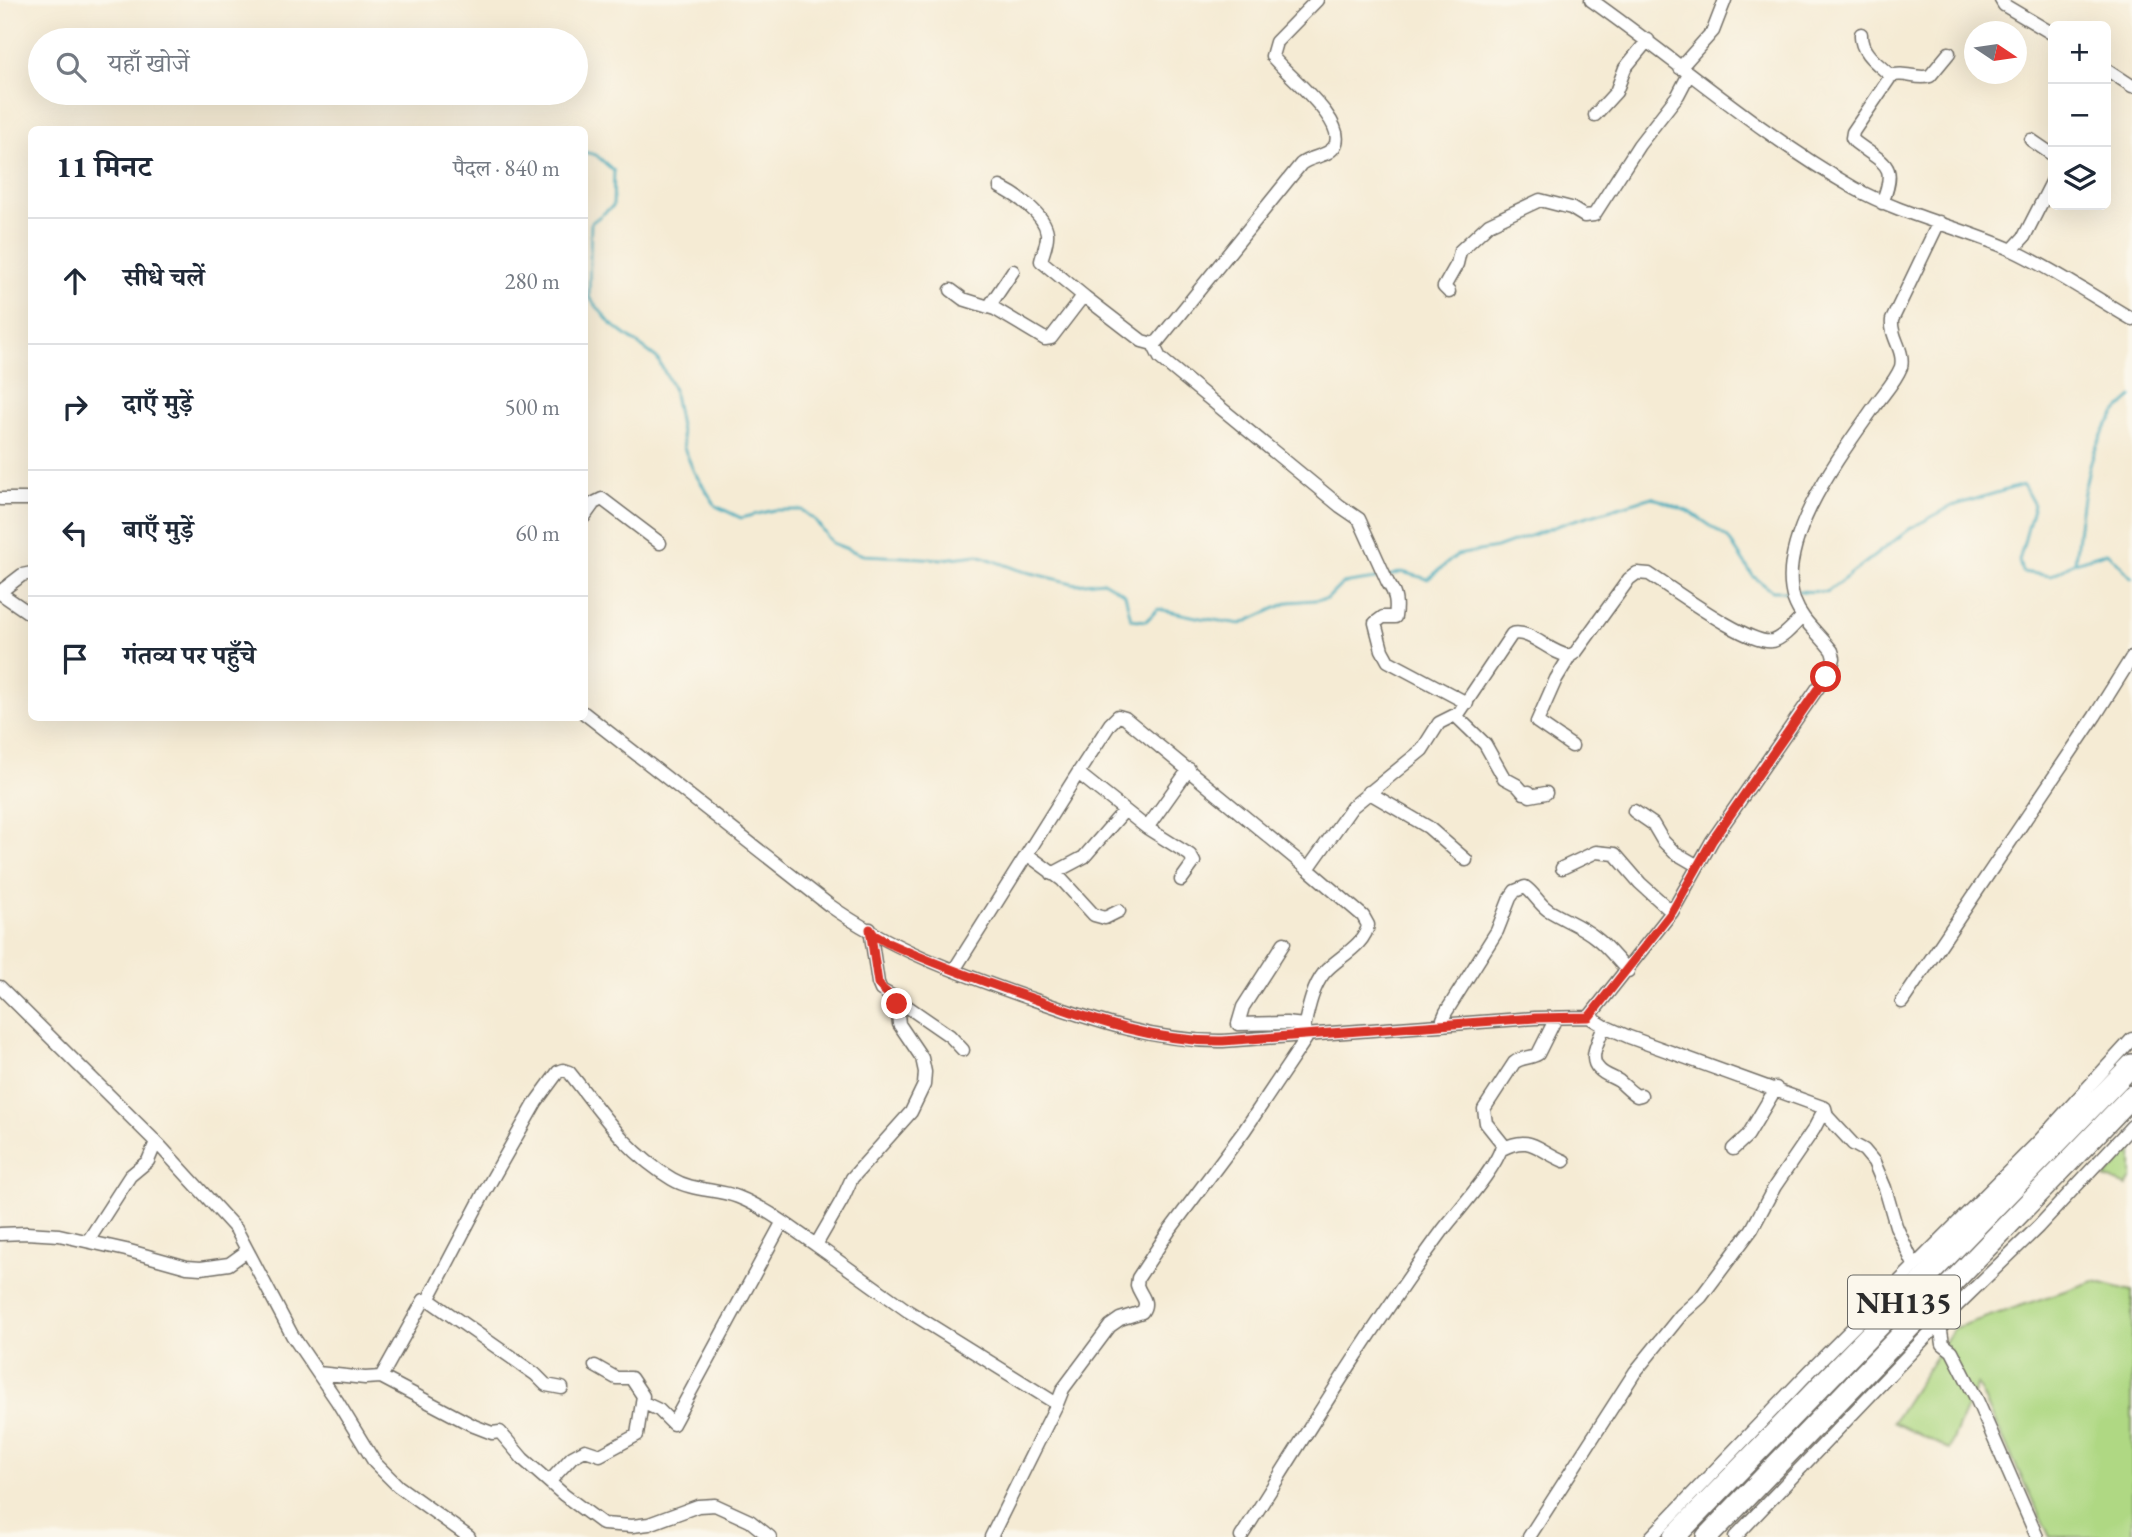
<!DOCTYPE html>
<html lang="hi">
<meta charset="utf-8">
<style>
:root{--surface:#fff;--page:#f2f2f3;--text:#1f2937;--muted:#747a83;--line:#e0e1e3}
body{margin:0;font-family:"EB Garamond","Noto Serif Devanagari",serif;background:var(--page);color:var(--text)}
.controls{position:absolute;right:21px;top:21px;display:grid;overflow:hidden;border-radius:10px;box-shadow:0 7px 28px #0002}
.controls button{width:63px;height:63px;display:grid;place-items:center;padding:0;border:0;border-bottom:2px solid var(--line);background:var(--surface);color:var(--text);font:35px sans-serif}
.compass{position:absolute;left:1964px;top:21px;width:63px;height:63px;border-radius:50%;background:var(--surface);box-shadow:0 7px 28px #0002;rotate:103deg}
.stop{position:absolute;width:21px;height:21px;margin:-16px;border:5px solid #d93025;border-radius:50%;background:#fff}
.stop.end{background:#d93025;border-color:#fff;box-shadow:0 2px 7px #0008}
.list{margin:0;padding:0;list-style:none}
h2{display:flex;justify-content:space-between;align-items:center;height:91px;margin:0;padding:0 28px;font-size:30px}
h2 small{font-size:23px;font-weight:400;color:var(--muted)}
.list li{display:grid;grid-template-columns:46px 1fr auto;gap:21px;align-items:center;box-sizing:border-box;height:126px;padding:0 28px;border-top:2px solid var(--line)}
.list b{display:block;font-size:26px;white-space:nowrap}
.list em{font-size:23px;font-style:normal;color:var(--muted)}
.icon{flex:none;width:38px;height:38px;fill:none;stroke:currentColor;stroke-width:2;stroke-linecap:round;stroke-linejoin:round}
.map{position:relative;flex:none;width:2132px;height:1537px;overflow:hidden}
.search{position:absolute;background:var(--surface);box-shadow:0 7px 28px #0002;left:28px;top:28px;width:560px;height:77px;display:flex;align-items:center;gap:18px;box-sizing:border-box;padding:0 24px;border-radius:38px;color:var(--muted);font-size:26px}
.panel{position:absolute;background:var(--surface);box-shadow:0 7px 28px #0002;left:28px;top:126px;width:560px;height:595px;border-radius:10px}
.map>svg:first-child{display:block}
</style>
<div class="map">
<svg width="2132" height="1537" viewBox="0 0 2132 1537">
<rect width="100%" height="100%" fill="#fbf7ec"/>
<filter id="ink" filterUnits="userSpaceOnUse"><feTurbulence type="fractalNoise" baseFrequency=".0143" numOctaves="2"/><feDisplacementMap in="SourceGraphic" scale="14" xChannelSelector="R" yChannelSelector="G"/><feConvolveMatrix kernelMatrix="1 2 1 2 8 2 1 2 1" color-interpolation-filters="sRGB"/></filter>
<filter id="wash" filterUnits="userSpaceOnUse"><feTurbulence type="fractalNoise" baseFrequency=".00686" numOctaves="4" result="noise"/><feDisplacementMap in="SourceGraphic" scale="28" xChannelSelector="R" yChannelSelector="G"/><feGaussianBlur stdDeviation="1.57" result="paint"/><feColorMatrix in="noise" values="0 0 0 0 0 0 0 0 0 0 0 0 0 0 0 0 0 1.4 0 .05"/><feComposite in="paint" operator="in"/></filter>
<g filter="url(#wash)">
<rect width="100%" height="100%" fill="#f5ebd4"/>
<!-- green -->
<path fill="#afd883" stroke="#6d8257" stroke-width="2" d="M2132 1149V1179L2127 1186 2105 1178Z
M2094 1281 2132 1291V1537H2050L1977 1384 1949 1449 1893 1422 1954 1328Z"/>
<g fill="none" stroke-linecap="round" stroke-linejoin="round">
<!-- stream -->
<path stroke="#3ca9bb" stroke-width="2.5" d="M584 152 596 155 614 171 613 206 591 223 589 297 611 324 657 358 673 388 684 448 694 472 716 506 741 518 774 510H802L815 520 832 543 863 555 942 559 978 555 1019 570 1076 584 1103 581 1125 594 1131 619 1146 621 1158 609 1201 618 1241 624 1289 602 1327 599 1342 584 1382 578
M2075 561C2082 505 2084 436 2132 397
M1389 576 1402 572 1428 579 1457 555 1496 548 1568 522 1652 497 1692 513 1728 538 1753 576 1772 591H1788
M1798 591 1827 592 1911 528 1952 506 2023 485 2034 505 2019 561 2022 572 2051 576 2075 562 2108 552 2132 578"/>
</g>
</g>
<g filter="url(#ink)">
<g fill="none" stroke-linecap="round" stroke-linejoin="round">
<!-- street casing -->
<g stroke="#726e66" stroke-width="15">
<path id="street" d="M1591 0C1679 62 1761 135 1854 188 1904 216 1960 227 2012 250 2053 269 2092 296 2132 319
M2001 0 2004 5 2053 34
M1861 34C1860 53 1878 64 1891 76
M1680 68 1713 31 1725 0
M2106 69 2132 86
M1595 115 1616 92 1625 68 1648 40
M2031 140 2053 155
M1000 187C1016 195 1045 214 1047 233 1048 242 1043 252 1041 261L1085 297
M1882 203C1898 163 1885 165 1855 142L1852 138 1853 132 1891 76C1904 71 1917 80 1930 76L1949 53
M2012 250 2024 237 2053 180
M951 290 963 299 995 309 1045 339 1051 338 1080 300 1085 297 1142 341 1153 344 1158 341 1301 164C1311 156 1327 157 1334 147 1351 123 1284 73 1272 56L1276 42 1317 0
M1449 292 1444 287 1457 264 1460 251 1489 224 1540 200 1571 208 1584 216 1594 215 1639 145 1678 95 1689 74
M990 307V305L1013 271
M1153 344 1160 358 1340 506 1359 519 1388 583C1396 594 1397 603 1395 617H1383L1375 623 1382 650 1388 661 1467 703
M0 499H32
M584 517 594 503 602 499 660 543
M0 592 22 575 32 573
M0 593 32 615
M1570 656 1556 679 1537 722 1572 746
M584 713 829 905C889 948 955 972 1026 997 1090 1019 1153 1042 1223 1041L1535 1018 1589 1017 1672 912 1712 841 1831 669 1834 658 1832 651C1819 633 1802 622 1794 600 1775 540 1842 453 1874 407 1883 394 1895 382 1901 367 1905 350 1890 337 1892 320L1939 222
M1456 716 1485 744 1504 778 1517 785 1524 793 1529 792 1530 796 1546 793
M1078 773 1147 828 1189 769
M1368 792 1428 827 1466 860
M1634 811 1653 824 1663 841 1674 852 1698 866
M1147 828 1190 855 1194 862 1181 880
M1028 855 1062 880 1094 915 1105 918 1119 911
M1562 868 1596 852 1615 854 1640 883 1672 912
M1052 874 1084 857 1124 811
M870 929 878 983 881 990 892 996 897 1004 899 1024 922 1058 925 1072 924 1085 911 1112 852 1178 842 1200 816 1245 908 1311 1057 1404
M1284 943 1243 1007 1238 1024 1286 1023 1304 1025
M954 970 1078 773 1110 724 1118 716 1125 718 1308 869
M0 987 160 1146 236 1229 292 1335 337 1401 375 1463 398 1486 469 1537
M892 996 950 1036 963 1050
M1902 1002 2095 716 2132 657
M1589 1017 1604 1026 1629 1037 1825 1108 1827 1116 1853 1144 1864 1150 1874 1162 1885 1188 1896 1226 1914 1265
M1444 1025 1443 1019 1446 1012 1497 931 1510 898 1515 891 1525 887C1534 893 1538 903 1548 910 1564 920 1582 926 1596 938 1608 947 1617 960 1628 971
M1604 1026C1600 1039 1587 1058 1599 1069 1604 1075 1613 1077 1619 1081 1625 1086 1630 1092 1637 1096L1641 1095
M1302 1036C1307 1016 1311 989 1324 973 1336 958 1365 946 1368 925L1363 916 1308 869 1352 807 1422 750 1439 723 1459 713 1512 634C1531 629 1550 654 1570 656L1576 652 1629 579 1637 573 1649 574C1673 589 1749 646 1773 641 1784 638 1794 625 1802 617
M1502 1149C1531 1134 1537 1150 1564 1161
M1733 1149 1748 1135 1776 1088
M0 1234 26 1233 59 1235 126 1250 187 1267 201 1268 229 1264 247 1251
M88 1241 130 1176 148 1161 156 1142
M429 1298 483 1195 536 1102 558 1072 563 1070 569 1072C602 1113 625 1151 672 1179 692 1191 717 1189 738 1197 766 1208 791 1228 816 1245
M1939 1318 1943 1344 1952 1351 1977 1400 2037 1537
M318 1373 365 1378 381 1377 474 1426 492 1433 500 1432 523 1459 564 1495 603 1524 632 1526 649 1524 698 1506 715 1505 750 1521 770 1537
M381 1377 424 1300 429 1298 432 1302 535 1374 546 1385 562 1388
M642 1402 659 1410 673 1424 782 1223
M550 1481 572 1457 585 1450 600 1455 637 1435 643 1396 631 1378H616L595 1366
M991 1537 1057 1404 1063 1389 1110 1326 1120 1319 1142 1312C1150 1301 1140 1296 1137 1285L1138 1278 1169 1231 1244 1131 1309 1034
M1241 1537C1306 1434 1370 1329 1443 1230 1456 1213 1502 1162 1502 1143L1486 1123 1484 1109 1514 1063C1522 1056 1530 1059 1538 1054L1556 1018
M1529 1537 1635 1372 1681 1315 1701 1297 1752 1229 1775 1186 1814 1129 1825 1108
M1651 1537 1810 1371 2038 1142 2132 1039
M1735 1537 1940 1322 2038 1227 2132 1126"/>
</g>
<!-- highway casing -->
<g stroke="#726e66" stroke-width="24">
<path id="highway" d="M1674 1537 2132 1065
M1707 1537 2132 1096"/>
</g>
<!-- street -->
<use href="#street" stroke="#fff" stroke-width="12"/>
<!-- highway -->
<use href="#highway" stroke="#fff" stroke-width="21"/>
</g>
</g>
<g fill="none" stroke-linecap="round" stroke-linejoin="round" filter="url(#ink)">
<!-- route -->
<path stroke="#d93025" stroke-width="9" d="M897 1004C892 995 883 992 878 983L870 929 874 935 888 943C935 964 984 982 1034 999 1096 1021 1156 1042 1223 1041L1535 1018 1589 1017 1672 912 1712 841 1826 677"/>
</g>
<g text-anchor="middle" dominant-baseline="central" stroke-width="6" stroke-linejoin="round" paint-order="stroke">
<!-- shield labels -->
<rect fill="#fbf7ec" stroke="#696865" stroke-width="2" x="1848" y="1275.5" width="112" height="53" rx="5"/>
<g font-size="30" font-weight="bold" fill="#2b2b2b">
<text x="1904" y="1302">NH135</text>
</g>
</g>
</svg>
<div class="controls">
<button>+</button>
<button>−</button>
<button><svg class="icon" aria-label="layers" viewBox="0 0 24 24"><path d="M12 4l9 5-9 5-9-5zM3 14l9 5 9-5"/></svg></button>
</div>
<svg class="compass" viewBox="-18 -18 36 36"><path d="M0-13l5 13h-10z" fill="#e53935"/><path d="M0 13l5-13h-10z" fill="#747a83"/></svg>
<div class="stop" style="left:1826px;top:677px"></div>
<div class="stop end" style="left:897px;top:1004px"></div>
<div class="search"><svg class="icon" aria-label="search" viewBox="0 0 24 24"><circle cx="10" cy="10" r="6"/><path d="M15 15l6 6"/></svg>यहाँ खोजें</div>
<section class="panel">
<h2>11 मिनट<small>पैदल · 840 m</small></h2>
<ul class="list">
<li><svg class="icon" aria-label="ahead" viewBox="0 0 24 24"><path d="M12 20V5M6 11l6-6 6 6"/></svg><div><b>सीधे चलें</b></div><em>280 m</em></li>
<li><svg class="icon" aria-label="right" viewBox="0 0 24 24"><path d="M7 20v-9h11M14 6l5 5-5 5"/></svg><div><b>दाएँ मुड़ें</b></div><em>500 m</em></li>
<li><svg class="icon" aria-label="left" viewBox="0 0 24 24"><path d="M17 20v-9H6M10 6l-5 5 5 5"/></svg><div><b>बाएँ मुड़ें</b></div><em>60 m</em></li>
<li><svg class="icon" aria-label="arrive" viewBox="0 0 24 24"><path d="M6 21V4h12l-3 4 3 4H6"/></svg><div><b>गंतव्य पर पहुँचे</b></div></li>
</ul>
</section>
</div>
